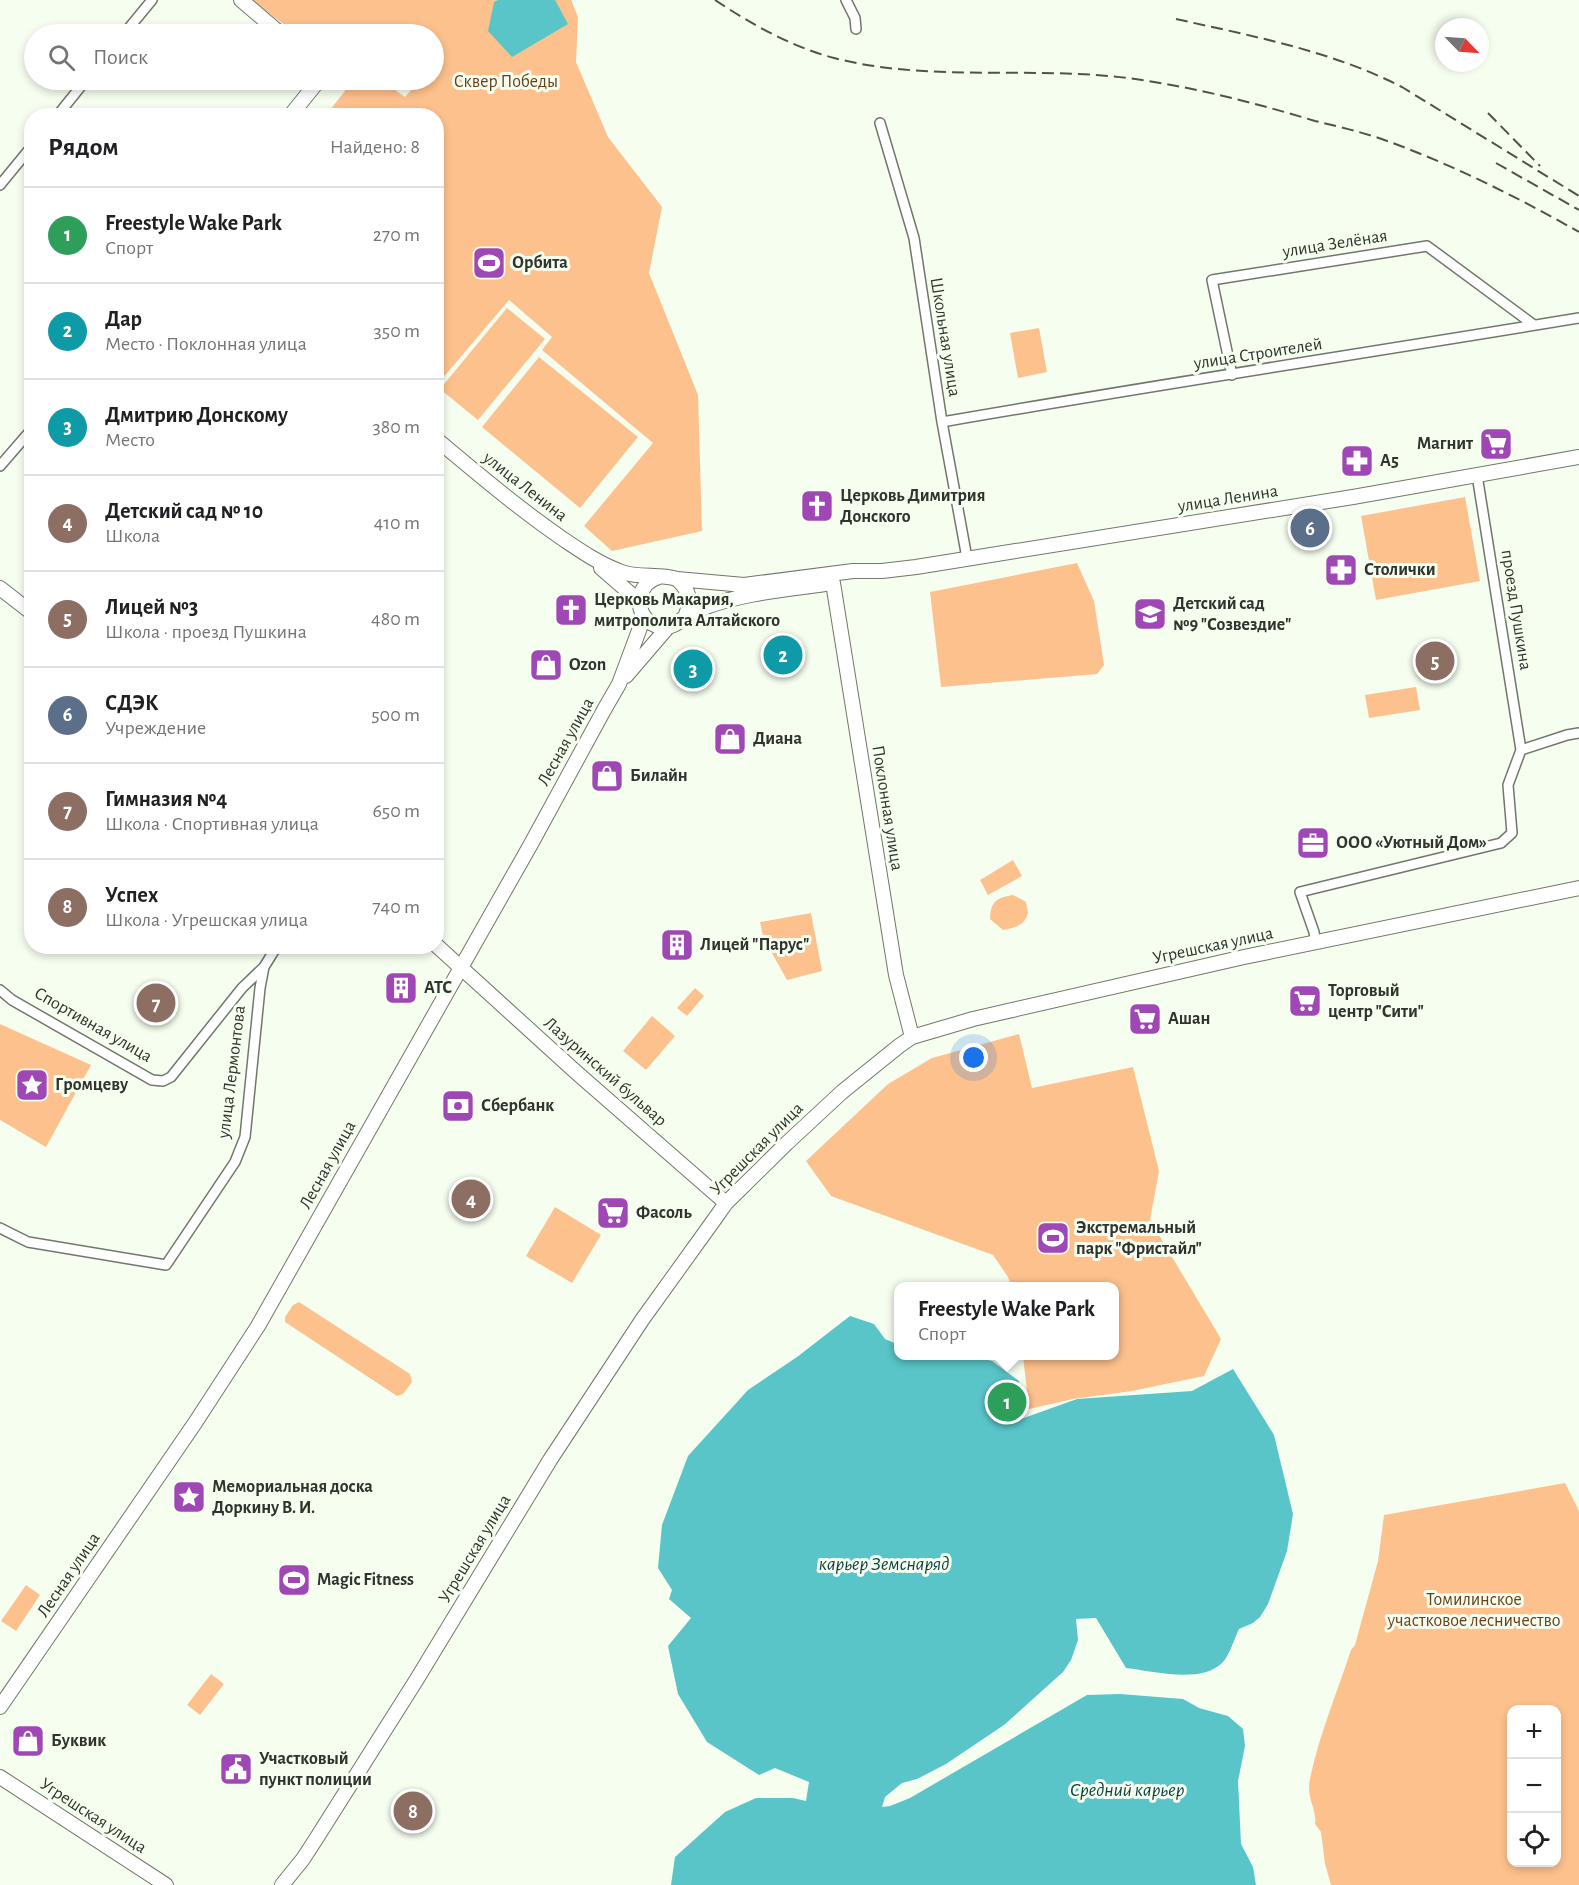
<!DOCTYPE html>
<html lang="ru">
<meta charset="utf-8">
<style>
:root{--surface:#fff;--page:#f2f2f2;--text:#202124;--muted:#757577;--line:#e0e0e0;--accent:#9f48b5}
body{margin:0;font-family:"Alegreya Sans",sans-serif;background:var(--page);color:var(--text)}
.controls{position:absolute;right:18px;bottom:18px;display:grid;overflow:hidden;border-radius:12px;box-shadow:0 3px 9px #0003}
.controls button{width:54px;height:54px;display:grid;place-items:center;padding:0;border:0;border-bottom:2px solid var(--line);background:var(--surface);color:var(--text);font:30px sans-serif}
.compass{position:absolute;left:1435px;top:18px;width:54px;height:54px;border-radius:50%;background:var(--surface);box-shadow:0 3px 9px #0003;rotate:115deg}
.you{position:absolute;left:974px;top:1058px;width:21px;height:21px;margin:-15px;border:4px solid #fff;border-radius:50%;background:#1a73e8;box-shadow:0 0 0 9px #1a73e833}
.badge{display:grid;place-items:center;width:39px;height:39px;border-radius:50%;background:var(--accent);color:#fff;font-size:20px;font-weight:700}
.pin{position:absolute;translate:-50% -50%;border:3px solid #fff;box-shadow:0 2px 6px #0006}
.popup{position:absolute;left:894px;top:1282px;width:225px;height:78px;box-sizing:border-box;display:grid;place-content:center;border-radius:12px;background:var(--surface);filter:drop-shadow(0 2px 4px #0005);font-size:20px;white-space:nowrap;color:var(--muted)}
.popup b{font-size:22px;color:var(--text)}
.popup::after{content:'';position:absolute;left:50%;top:100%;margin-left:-12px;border:12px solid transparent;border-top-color:var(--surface)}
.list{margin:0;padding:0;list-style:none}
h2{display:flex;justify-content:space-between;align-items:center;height:78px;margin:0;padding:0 24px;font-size:26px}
h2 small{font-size:20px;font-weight:400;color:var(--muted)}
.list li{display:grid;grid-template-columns:39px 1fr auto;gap:18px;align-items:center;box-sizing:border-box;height:96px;padding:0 24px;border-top:2px solid var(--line)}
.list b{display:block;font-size:22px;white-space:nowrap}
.list p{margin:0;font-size:20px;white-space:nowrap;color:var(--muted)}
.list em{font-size:20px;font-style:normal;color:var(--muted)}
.icon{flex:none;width:33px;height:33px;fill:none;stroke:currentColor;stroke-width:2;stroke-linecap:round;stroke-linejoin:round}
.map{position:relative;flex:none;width:1579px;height:1885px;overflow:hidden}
.search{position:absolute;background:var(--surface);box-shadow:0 3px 9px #0003;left:24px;top:24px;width:420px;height:66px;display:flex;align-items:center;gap:15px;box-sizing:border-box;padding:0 21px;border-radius:33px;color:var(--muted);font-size:22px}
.panel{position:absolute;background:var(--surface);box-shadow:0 3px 9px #0003;left:24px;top:108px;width:420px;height:846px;border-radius:24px}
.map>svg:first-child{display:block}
</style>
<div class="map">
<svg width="1579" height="1885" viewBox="0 0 1579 1885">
<rect width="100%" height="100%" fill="#f6fef0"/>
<!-- green -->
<path fill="#fdc18d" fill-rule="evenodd" d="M251 0H571L578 17 576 62 608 137 662 207 649 273 698 395 702 531 612 551 584 526 653 443 542 350 552 337 509 300 437 385 436 116 326 115 352 82 359 88 365 80H381L405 97 420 80H434V34H381L374 28 368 34H297Z
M507 308 545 339 478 420 440 389Z
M1039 328 1047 372 1018 378 1010 333Z
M539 357 638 437 580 508 482 427Z
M1465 497 1480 581 1376 600 1361 516Z
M1077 563 1094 601 1104 665 1097 674 941 687 930 592Z
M1416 687 1420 710 1369 718 1365 695Z
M1013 860 1022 876 988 895 980 880Z
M1013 895 1026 902 1028 913C1025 925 1015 928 1003 930L990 919C991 901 996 898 1013 895Z
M811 913 822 971 787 980 763 937 760 922Z
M695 988 704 996 687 1016 677 1008Z
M652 1016 675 1036 646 1070 623 1051Z
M0 1024 91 1065 46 1147 0 1120Z
M1019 1034 1032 1088 1133 1067 1159 1171 1150 1220 1221 1339 1204 1376 1132 1391 1073 1399 1029 1409 1023 1356H1115V1286H1011L1008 1277 993 1255 831 1196 806 1161 888 1084 932 1058Z
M555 1207 601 1235 572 1283 526 1256Z
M299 1302 410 1374 412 1382 403 1394 397 1396 285 1322V1317L293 1305Z
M1565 1483 1579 1511V1885H1331L1325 1864 1321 1832 1315 1824C1317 1808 1306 1799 1310 1779 1319 1735 1337 1693 1351 1650L1355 1645 1378 1561 1384 1515ZM1512 1710H1556V1862H1512Z
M26 1585 40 1595 16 1631 1 1621Z
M211 1674 224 1684 200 1715 187 1705Z"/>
<!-- water -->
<path fill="#59c5c8" d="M498 0H555L568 24 512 57 488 31 494 2Z
M850 1316 874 1324 885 1339 899 1345V1356H972L992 1361 1019 1381 1021 1419 1077 1399 1192 1391 1233 1369 1274 1435 1293 1514 1287 1551 1268 1604 1260 1617 1253 1623 1239 1629C1234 1639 1230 1655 1222 1663 1201 1684 1153 1671 1126 1668L1096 1618 1076 1619 1078 1640 1071 1660 1063 1672 1004 1725 946 1764 917 1779 902 1783 885 1797 882 1807 890 1806 910 1798 1087 1695 1120 1694 1183 1699 1199 1708 1228 1716 1243 1729 1245 1746 1238 1781 1241 1844 1253 1867 1256 1885H671L675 1857 725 1812 756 1798H793L806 1801 809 1782 775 1768 759 1775 707 1742 678 1694 668 1646 691 1618 669 1599 672 1590 658 1568 662 1525 688 1456 748 1390 797 1357Z"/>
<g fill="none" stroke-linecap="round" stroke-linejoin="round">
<!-- street casing -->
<g stroke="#71776b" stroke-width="12">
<path id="street" d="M846 0 855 18 856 29
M124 34 152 0
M57 116 86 80
M880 123 914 238 942 422 967 558
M0 185 32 146
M1232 375 1212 280 1427 246 1534 325
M942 422C1154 385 1367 353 1579 318
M0 466 32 429
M1521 750 1567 735 1579 733
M1316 943 1314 932 1300 892 1501 843 1512 833 1508 785 1521 750 1477 475
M0 990 12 1000 152 1080 163 1081 171 1077 242 988 264 967
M0 1228 28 1242 166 1265 235 1162 245 1137 260 988 264 967 277 946"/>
</g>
<!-- secondary casing -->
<g stroke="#71776b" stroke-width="16">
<path id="secondary" d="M241 0 281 34
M290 116 319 80
M436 439C478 474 518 508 563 539 581 551 598 563 619 571 638 579 658 573 677 579L744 585 853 571H882L916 567 1353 497 1579 457
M601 568 639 601
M659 577C630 585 635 627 665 627 674 627 678 622 685 617 691 613 700 610 706 607 744 593 785 590 825 584
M677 579C690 591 692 601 685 617
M833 583 896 975 912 1037
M0 588 32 613
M626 676 668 627
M436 945 577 1073 726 1203
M0 1707 195 1423 258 1326 531 844 604 710 619 684 644 617
M0 1777 166 1885
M282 1885 303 1859 316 1839 417 1679 550 1460 642 1320 714 1220 726 1203 787 1143 842 1092 899 1046 912 1037 973 1019 1244 957 1579 888"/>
</g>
<!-- street -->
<use href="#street" stroke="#fff" stroke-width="9"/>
<!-- secondary -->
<use href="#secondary" stroke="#fff" stroke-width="14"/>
<!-- rail -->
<path stroke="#50534c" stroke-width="2" stroke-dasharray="12 6" stroke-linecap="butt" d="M715 0C751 24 792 47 834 58 935 84 1040 64 1142 80 1201 89 1259 104 1315 121 1340 127 1366 133 1390 142 1455 166 1519 198 1579 232
M1176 19C1252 36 1332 51 1402 87L1579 196
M1488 113 1540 166
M1496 163 1579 210"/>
</g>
<!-- icons -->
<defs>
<g id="stadium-square" transform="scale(1.725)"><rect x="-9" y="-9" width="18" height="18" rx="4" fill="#9f48b5" stroke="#f6fef0"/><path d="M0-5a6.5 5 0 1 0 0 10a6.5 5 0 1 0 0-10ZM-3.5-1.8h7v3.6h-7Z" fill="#fff"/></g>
<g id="supermarket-square" transform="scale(1.725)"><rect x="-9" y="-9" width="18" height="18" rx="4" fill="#9f48b5" stroke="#f6fef0"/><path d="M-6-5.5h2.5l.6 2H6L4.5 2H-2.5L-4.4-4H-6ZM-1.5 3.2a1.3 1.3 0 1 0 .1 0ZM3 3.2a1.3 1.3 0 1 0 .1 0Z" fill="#fff"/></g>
<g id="pharmacy-square" transform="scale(1.725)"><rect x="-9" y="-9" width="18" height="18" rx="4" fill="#9f48b5" stroke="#f6fef0"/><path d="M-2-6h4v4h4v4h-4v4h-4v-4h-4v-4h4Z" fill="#fff"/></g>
<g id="church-square" transform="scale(1.725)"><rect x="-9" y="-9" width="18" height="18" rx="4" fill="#9f48b5" stroke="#f6fef0"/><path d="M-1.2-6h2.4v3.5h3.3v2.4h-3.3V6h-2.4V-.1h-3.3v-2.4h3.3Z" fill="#fff"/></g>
<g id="school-square" transform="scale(1.725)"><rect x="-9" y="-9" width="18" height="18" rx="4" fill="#9f48b5" stroke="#f6fef0"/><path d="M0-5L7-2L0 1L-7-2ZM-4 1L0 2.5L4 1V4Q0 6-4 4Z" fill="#fff"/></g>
<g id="shop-square" transform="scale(1.725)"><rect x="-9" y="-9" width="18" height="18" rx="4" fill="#9f48b5" stroke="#f6fef0"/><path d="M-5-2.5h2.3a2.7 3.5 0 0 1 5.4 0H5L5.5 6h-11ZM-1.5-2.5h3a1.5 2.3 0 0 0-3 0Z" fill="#fff"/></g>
<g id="office-square" transform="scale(1.725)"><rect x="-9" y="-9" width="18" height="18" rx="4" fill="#9f48b5" stroke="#f6fef0"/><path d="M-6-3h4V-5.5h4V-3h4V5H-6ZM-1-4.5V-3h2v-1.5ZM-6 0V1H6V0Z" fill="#fff"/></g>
<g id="building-square" transform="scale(1.725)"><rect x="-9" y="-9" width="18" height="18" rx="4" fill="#9f48b5" stroke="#f6fef0"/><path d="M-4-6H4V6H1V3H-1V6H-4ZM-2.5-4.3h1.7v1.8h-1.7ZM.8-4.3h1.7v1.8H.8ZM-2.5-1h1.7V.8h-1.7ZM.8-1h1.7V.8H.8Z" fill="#fff"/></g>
<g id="sight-square" transform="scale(1.725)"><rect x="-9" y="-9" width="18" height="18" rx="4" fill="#9f48b5" stroke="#f6fef0"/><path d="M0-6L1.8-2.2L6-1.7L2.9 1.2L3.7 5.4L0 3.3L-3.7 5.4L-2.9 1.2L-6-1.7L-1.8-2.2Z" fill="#fff"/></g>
<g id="bank-square" transform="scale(1.725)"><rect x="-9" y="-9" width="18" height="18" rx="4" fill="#9f48b5" stroke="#f6fef0"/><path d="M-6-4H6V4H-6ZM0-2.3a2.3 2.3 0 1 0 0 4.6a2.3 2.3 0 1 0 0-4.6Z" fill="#fff"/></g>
<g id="civic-square" transform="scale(1.725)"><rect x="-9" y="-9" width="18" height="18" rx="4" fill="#9f48b5" stroke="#f6fef0"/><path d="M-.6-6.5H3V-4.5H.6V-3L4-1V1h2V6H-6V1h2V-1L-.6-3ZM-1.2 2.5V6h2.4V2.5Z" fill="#fff"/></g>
</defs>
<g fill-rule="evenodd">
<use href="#stadium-square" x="489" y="263"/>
<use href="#supermarket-square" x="1496" y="444"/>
<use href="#pharmacy-square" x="1357" y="461"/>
<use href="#church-square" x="817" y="506"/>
<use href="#pharmacy-square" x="1341" y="570"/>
<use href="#church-square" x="571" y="610"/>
<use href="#school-square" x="1150" y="614"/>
<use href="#shop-square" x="546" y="665"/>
<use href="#shop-square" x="730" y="739"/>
<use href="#shop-square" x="607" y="776"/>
<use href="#office-square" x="1313" y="843"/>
<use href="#building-square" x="677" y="945"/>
<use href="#building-square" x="401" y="988"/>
<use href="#supermarket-square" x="1305" y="1001"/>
<use href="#supermarket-square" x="1145" y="1019"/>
<use href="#sight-square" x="32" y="1085"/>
<use href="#bank-square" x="458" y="1106"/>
<use href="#supermarket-square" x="613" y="1213"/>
<use href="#stadium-square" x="1053" y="1238"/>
<use href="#sight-square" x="189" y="1497"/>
<use href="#stadium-square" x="294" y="1580"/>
<use href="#shop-square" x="28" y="1741"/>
<use href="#civic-square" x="236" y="1769"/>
</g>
<g text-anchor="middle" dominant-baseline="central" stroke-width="6" stroke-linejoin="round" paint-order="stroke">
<!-- park labels -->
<g font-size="18" fill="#683f18" stroke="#f6fef0">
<text x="506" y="82">Сквер Победы</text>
<text x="1474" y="1600">Томилинское<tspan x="1474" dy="21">участковое лесничество</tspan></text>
</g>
<!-- street labels -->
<g font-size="18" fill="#31332e" stroke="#f6fef0">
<text transform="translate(1335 244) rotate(-9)">улица Зелёная</text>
<text transform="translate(945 337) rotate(81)">Школьная улица</text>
<text transform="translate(1258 354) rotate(-9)">улица Строителей</text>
<text transform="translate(525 487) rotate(38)">улица Ленина</text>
<text transform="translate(1228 499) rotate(-9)">улица Ленина</text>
<text transform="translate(1516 610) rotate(81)">проезд Пушкина</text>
<text transform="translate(566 742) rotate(-61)">Лесная улица</text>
<text transform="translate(887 808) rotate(81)">Поклонная улица</text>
<text transform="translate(1213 946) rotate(-12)">Угрешская улица</text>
<text transform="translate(93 1025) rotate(30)">Спортивная улица</text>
<text transform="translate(232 1072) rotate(-83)">улица Лермонтова</text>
<text transform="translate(605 1072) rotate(41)">Лазуринский бульвар</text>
<text transform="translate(757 1149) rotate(-45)">Угрешская улица</text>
<text transform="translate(328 1165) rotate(-61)">Лесная улица</text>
<text transform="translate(475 1549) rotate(-59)">Угрешская улица</text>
<text transform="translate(69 1575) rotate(-56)">Лесная улица</text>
<text transform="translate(93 1816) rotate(33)">Угрешская улица</text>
</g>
<!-- poi labels -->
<g font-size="18" font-weight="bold" fill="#31332e" stroke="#f6fef0" text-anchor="start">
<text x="512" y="263">Орбита</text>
<text x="1473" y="444" text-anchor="end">Магнит</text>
<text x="1380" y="461">А5</text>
<text x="840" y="496">Церковь Димитрия<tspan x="840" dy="21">Донского</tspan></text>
<text x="1364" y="570">Столички</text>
<text x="594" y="600">Церковь Макария,<tspan x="594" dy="21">митрополита Алтайского</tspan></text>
<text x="1173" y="604">Детский сад<tspan x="1173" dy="21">№9 "Созвездие"</tspan></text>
<text x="569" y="665">Ozon</text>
<text x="753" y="739">Диана</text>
<text x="630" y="776">Билайн</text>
<text x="1336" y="843">ООО «Уютный Дом»</text>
<text x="700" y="945">Лицей "Парус"</text>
<text x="424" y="988">АТС</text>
<text x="1328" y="991">Торговый<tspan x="1328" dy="21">центр "Сити"</tspan></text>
<text x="1168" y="1019">Ашан</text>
<text x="55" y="1085">Громцеву</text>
<text x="481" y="1106">Сбербанк</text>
<text x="636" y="1213">Фасоль</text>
<text x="1076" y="1228">Экстремальный<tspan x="1076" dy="21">парк "Фристайл"</tspan></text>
<text x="212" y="1487">Мемориальная доска<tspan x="212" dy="21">Доркину В. И.</tspan></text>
<text x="317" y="1580">Magic Fitness</text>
<text x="51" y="1741">Буквик</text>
<text x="259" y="1759">Участковый<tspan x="259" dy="21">пункт полиции</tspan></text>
</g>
<!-- water labels -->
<g font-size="20" font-style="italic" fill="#0b3f41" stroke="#f6fef0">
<text x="884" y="1564">карьер Земснаряд</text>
<text x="1127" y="1790">Средний карьер</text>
</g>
</g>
</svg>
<div class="controls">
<button>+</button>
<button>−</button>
<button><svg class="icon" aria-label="locate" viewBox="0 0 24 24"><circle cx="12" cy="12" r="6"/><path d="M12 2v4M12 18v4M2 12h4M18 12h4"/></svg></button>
</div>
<svg class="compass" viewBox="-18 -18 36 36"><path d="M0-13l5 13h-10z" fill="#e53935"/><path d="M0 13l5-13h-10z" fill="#757577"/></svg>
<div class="you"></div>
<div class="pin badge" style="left:1007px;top:1402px;background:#2e9e5b">1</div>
<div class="popup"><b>Freestyle Wake Park</b>Спорт</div>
<div class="pin badge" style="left:783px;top:655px;background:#0f9aa8">2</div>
<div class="pin badge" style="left:693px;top:669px;background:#0f9aa8">3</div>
<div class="pin badge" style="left:471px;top:1199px;background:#8d6e63">4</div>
<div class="pin badge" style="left:1435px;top:661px;background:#8d6e63">5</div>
<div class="pin badge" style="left:1310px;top:528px;background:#5c6f8a">6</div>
<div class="pin badge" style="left:156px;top:1003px;background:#8d6e63">7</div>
<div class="pin badge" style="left:413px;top:1811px;background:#8d6e63">8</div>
<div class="search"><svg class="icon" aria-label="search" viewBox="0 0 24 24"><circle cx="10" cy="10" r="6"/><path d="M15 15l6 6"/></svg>Поиск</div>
<section class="panel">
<h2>Рядом<small>Найдено: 8</small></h2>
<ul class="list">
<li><span class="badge" style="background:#2e9e5b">1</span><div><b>Freestyle Wake Park</b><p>Спорт</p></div><em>270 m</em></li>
<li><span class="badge" style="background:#0f9aa8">2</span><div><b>Дар</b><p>Место · Поклонная улица</p></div><em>350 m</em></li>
<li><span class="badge" style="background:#0f9aa8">3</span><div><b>Дмитрию Донскому</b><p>Место</p></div><em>380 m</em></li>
<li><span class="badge" style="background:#8d6e63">4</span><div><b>Детский сад № 10</b><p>Школа</p></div><em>410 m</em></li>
<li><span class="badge" style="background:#8d6e63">5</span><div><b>Лицей №3</b><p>Школа · проезд Пушкина</p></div><em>480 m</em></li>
<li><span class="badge" style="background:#5c6f8a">6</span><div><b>СДЭК</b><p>Учреждение</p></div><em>500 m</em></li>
<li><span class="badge" style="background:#8d6e63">7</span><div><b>Гимназия №4</b><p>Школа · Спортивная улица</p></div><em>650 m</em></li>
<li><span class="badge" style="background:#8d6e63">8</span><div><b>Успех</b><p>Школа · Угрешская улица</p></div><em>740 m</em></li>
</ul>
</section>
</div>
